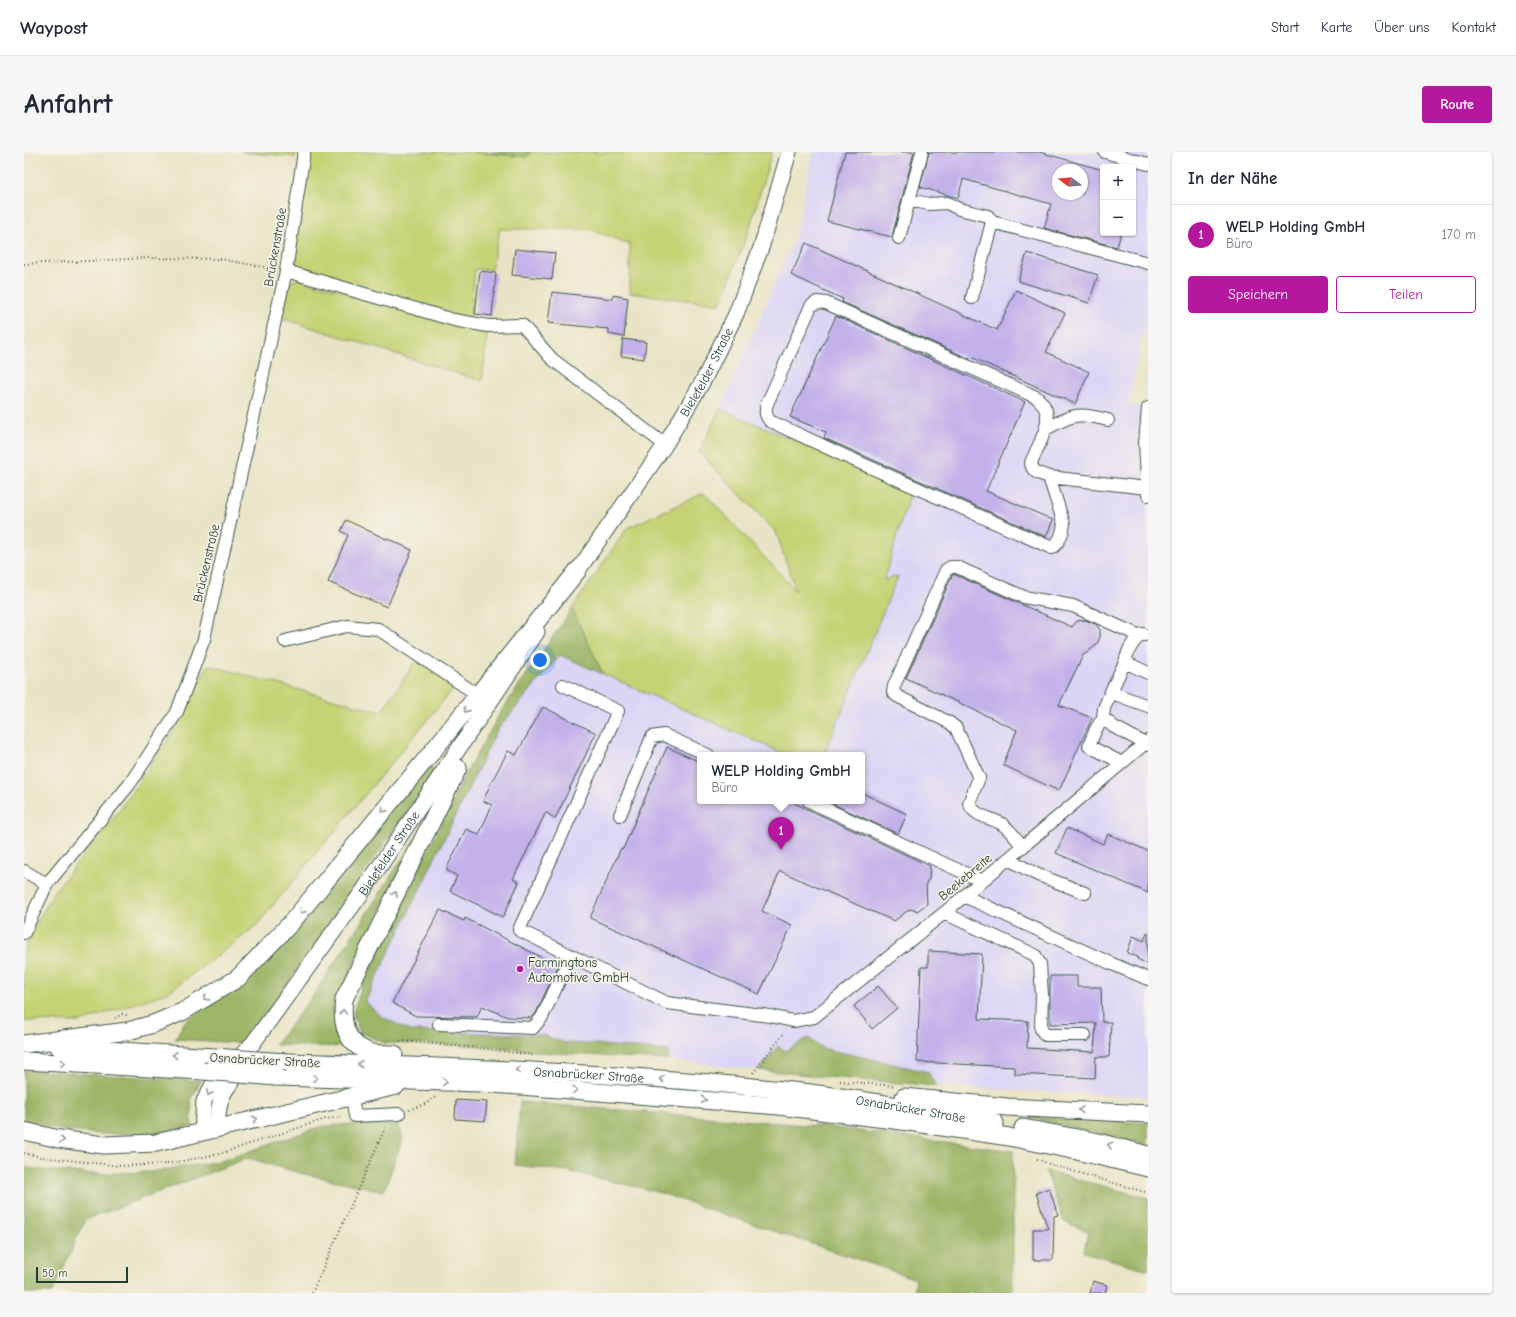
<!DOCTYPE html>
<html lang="de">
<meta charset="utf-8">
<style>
:root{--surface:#fff;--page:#f6f6f7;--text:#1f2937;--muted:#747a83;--line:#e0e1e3;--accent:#b5179e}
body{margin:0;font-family:"Comic Neue",sans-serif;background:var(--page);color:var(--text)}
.controls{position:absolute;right:12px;top:12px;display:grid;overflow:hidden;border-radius:4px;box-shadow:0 1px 3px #0004}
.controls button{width:36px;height:36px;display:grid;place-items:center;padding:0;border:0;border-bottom:1px solid var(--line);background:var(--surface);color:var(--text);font:20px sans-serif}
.compass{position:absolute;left:1028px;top:12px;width:36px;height:36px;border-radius:50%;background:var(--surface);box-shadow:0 1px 3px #0004;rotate:286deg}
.scale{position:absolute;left:12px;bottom:10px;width:92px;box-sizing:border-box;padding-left:4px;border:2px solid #1f3d34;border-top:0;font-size:11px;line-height:14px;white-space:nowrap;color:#1f3d34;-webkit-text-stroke:3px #f7f3e8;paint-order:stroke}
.you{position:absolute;left:516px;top:508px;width:14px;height:14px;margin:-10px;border:3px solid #fff;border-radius:50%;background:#1a73e8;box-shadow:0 0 0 6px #1a73e833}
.badge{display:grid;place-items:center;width:26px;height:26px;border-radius:50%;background:var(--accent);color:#fff;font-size:13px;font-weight:700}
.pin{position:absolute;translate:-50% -33px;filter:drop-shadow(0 1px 2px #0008)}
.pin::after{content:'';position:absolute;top:21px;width:14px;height:12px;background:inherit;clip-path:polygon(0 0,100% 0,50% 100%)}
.popup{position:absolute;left:673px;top:600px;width:168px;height:52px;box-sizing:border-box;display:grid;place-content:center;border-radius:4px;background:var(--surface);filter:drop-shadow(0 1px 3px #0005);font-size:13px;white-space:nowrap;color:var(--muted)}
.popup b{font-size:15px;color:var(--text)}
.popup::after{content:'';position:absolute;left:50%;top:100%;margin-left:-8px;border:8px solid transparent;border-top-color:var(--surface)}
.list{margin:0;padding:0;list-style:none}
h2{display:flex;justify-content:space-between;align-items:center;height:52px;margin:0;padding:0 16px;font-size:17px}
h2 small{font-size:13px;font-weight:400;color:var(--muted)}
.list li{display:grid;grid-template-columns:26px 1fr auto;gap:12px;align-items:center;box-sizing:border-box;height:60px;padding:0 16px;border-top:1px solid var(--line)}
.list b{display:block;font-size:15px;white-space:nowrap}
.list p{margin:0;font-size:13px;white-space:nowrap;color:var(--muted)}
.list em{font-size:13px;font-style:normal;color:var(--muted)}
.actions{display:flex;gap:8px;padding:12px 16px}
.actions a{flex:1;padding:9px 0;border:1px solid var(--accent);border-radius:4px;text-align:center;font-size:14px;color:var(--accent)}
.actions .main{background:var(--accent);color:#fff}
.map{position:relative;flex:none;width:1124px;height:1141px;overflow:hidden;border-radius:4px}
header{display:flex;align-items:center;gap:24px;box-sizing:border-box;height:56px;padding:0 20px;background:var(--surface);border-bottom:1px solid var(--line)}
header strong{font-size:19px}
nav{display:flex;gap:22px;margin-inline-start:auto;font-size:14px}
.intro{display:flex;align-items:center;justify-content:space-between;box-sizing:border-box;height:96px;padding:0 24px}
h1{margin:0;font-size:28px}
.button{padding:10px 18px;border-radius:4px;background:var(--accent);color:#fff;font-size:14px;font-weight:700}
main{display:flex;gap:24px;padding:0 24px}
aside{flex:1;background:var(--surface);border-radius:4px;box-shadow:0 1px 3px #0004}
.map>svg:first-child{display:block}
</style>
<header>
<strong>Waypost</strong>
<nav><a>Start</a><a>Karte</a><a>Über uns</a><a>Kontakt</a></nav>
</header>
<div class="intro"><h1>Anfahrt</h1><a class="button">Route</a></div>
<main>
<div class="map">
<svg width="1124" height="1141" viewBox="0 0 1124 1141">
<rect width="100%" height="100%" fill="#f7f3e8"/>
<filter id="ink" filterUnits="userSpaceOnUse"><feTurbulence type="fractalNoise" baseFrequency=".025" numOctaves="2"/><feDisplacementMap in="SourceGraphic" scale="8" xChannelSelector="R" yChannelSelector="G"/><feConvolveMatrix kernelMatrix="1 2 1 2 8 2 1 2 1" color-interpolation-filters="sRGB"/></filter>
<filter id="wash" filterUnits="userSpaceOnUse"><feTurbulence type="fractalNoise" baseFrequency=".012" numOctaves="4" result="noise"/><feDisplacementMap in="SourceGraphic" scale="16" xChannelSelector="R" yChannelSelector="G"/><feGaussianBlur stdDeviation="0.9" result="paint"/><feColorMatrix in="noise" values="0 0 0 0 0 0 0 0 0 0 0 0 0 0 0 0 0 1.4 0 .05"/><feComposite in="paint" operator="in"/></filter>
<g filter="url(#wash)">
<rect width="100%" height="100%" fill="#e9e4c5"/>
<!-- built -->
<path fill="#dcd5f6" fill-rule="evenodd" d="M789 0H1124V158L1104 253 1124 255V945L912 934 904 920 798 896 784 887 761 899 754 894 735 918 643 908 644 899 567 892 541 891 518 883 387 879 358 865 341 850 473 578 536 503 763 603H676V649H838V603H800L874 424 860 429 887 337 696 257 771 85ZM1079 15H1109V81H1079ZM1034 18H1058V42H1034Z"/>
<!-- green -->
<path fill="#c5d375" stroke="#728854" d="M217 0H272L271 5Z
M286 0H451L503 5 506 0H748L725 78 696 152 606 141V92L565 77H476L467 118 451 117 446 168 272 117 268 108Z
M274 127 464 178 458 229 257 166 264 131Z
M696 257 887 337 860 428 874 424 800 603H763L579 522 548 457 603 376 680 341 772 439 752 380 675 300Z
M394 506 430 536 231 775 145 840 56 870 0 869V798L6 784 29 741 92 663 149 580 184 513 357 560Z"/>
<!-- forest -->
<path fill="#9cb566" stroke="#5e794d" d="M451 0H506L503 5Z
M548 457 579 522 536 503 473 578 341 850 358 865 387 879 518 883 541 891 567 892 645 899 643 908 516 900 468 894 360 891 336 880 329 861 338 834 440 625 478 558Z
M404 614 411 619 245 858 216 891 151 887 161 869 219 832Z
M391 687 318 837 325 895 251 893 289 844Z
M784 886 798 896 904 920 912 934 804 925 735 918 754 894 761 899Z
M0 918 177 929 167 946 168 975 128 982H77L37 978 0 969Z
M496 950 804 975 989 999V1141H890L892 1127 634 1040 544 1019 491 1013Z
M1004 965 1124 971V993Z
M374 970 379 986 360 1039 276 1021 224 1006 61 1068 28 1141H0V1015L15 1018 71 1022 126 1020 197 1009 299 974Z
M1022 1019 1124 1046V1118L1060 1100 1064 1079 1040 1070Z"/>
<g id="blocks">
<!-- building -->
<path fill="#c2b1ea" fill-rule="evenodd" d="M821 0H890L868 85 803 69Z
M905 0H1015L1079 18V81H1097L1093 95 1020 76 1027 52 939 27 934 46 896 35ZM1034 18H1058V42H1034Z
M782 91 973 178 992 138 1041 161 1022 200 1065 220 1051 252 947 205 946 207 818 150 819 147 767 123Z
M491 97 531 101 528 127 488 123Z
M1003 101 1074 123 1065 151 994 129Z
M456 119 472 121 468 164 451 162Z
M528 140 589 147V143L604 146 600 185 585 182V177L524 171Z
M812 164 1001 250 962 339 1029 368 1022 385 800 286 802 280 766 265Z
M599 187 622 190 620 207 597 204Z
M322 368 362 387V386L388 398 363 455 304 430 324 383 317 379Z
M929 422 1048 475 1053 469 1061 468 1072 472 1076 478V485L1073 492 1064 500 1059 503 1035 553 1068 566 1035 639 979 613 993 578 882 526Z
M519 555 572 581 531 667 522 660 489 727 495 730 479 765 426 739 433 724 422 718 442 677 455 683 468 653 459 649 468 629 484 599 492 603Z
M643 595 676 610V649H766L906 714 905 727 902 731 903 752 893 759 886 757 870 769 756 719 738 759 768 773 735 842 566 766 597 696 599 697Z
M838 641 883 662 874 682 807 651 808 649H838Z
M1043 676 1079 692 1084 682 1124 699V741L1032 701Z
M416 758 440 769 441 766 534 814 512 861 508 866 484 865 458 854 453 865 392 864 368 851Z
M1123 780 1124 781V812L1113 807 1114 805 1103 801 1109 784 1120 789Z
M904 799 958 802 955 867 1004 869 1003 896 1070 900 1072 871 1026 872V824H1053V835H1077L1078 870H1087L1085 905H1072L1071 926 991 922V915L893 910 897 815H904Z
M854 834 873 856 848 877 830 854Z
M432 948 463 950 461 969 431 967Z
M1025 1036 1034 1063 1030 1064 1029 1108H1009V1077H1024L1012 1041Z
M1069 1129 1083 1133 1081 1141H1066Z"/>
</g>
</g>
<g filter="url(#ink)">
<use href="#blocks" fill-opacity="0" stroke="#3d564a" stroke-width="1"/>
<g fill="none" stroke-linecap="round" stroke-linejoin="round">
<!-- minor casing -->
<g stroke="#3d564a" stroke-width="14">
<path id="minor" d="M1081 0 1124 12
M885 48 905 52 923 51 935 57 964 64 968 70
M875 86 898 0
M262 119 430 168 464 174 498 173 528 207 641 293
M948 146 968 70 1124 111
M1124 256 1121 292 1124 343
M1022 277C1049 262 1054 260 1084 268
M1025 325 1040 372C1039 380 1035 392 1028 396L823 305 746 269C741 263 741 259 743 252L787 154 793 150 802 151 1012 245C1036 264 1015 289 1007 311 1008 321 1017 322 1025 325L1123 336
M1121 483 1118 482C1108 490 1104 498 1101 510L1124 521
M261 489 323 474 354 477 454 543
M1101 510 1089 535 1091 542 1124 554
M539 533 594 559 495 778 643 851 746 864 769 869 790 865 920 761 1124 589
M1089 535 1080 556 1079 566 1090 575 1124 593
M1079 566 1072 577 1065 594 1098 611
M785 649 958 729
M596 663 628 585 640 583 684 603
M999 695C993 687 986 678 978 672 967 665 950 665 945 651L955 626 932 576 926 571 873 544 869 540 870 534 922 418 927 415H933L1000 445 1049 454 1116 484
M984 707 1012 722 1061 741
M0 719 23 732
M940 744 1086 811 1124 827
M920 761 1011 803 1016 812 1018 843 1017 877 1021 883H1061
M0 781 23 732 105 633 153 560 180 487 262 119 280 0
M415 872 509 876 518 865 547 804
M328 944 331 964 375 962"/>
</g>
<!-- major casing -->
<g stroke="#3d564a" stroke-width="17">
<g id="major">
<path id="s1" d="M548 427 641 293 679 229 712 162 738 93 765 0"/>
<path d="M193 977C194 943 200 938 221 914"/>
<path id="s2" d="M178 980 180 949 188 934 229 891 337 742 513 480"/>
</g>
</g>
<!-- highway casing -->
<g stroke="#3d564a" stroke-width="19">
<g id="highway">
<path d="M0 892 104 879 129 872 158 860 214 826 267 771 412 595 554 418"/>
<path d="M35 895 190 905"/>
<path d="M370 902C363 902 355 902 348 901 321 893 317 871 320 847L434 616"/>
<path d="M0 909 179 919"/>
<path id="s3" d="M263 910C429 915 594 920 759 938 830 945 901 959 971 971"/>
<path d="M252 925 456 931 755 954 878 969 985 985 1053 999 1124 1016"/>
<path d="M880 945 983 955 1124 962"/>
<path d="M999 976 1070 989 1124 1003"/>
<path d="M0 979 35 987 80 993 132 991 372 934"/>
</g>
</g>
<!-- path -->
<path stroke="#3d564a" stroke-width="2" stroke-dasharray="1 3" stroke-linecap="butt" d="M0 112 125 106 197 107 250 117
M91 866 98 862 105 864
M376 889 446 895 509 903
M729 921 761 880
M816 929 871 934
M385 958 401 952 413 944
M0 1001 17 1005 97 1014 143 1012 195 1002 301 967 319 965
M1013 1007 1025 1012 1124 1041
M288 1141 362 974"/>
<!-- minor -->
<use href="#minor" stroke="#fff" stroke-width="12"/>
<!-- major -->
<use href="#major" stroke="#fff" stroke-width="15"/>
<!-- highway -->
<use href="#highway" stroke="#fff" stroke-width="17"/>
<!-- highway-bridge casing -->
<g stroke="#3d564a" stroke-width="19" stroke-linecap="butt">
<path id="highway-bridge" d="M190 905 263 910
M179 919 252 925"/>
</g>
<!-- highway-bridge -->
<use href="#highway-bridge" stroke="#fff" stroke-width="17"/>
</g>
<!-- one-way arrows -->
<defs><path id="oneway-chevron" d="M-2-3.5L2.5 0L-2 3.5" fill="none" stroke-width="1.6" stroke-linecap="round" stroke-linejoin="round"/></defs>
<g stroke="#8f9e9a">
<use href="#oneway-chevron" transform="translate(442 558) rotate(129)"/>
<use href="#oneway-chevron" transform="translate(360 658) rotate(129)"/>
<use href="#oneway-chevron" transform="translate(371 742) rotate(-64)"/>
<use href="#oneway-chevron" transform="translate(278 759) rotate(129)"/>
<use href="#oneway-chevron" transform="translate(182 846) rotate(148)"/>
<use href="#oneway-chevron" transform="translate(319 860) rotate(-89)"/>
<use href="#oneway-chevron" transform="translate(151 903) rotate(-177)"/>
<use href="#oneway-chevron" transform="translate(39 911) rotate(3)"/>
<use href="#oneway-chevron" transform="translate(336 912) rotate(-178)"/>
<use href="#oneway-chevron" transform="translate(494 918) rotate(-177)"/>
<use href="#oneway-chevron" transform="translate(291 926) rotate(2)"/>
<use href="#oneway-chevron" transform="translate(638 927) rotate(-175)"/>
<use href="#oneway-chevron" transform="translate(421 930) rotate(2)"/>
<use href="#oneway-chevron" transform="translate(551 938) rotate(4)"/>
<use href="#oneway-chevron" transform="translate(185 941) rotate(117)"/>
<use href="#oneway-chevron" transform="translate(680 948) rotate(4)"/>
<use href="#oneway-chevron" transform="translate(1057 958) rotate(-177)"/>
<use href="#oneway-chevron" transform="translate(231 967) rotate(-14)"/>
<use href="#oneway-chevron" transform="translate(38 988) rotate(9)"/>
<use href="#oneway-chevron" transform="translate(1086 993) rotate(-165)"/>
</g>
</g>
<!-- markers -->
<circle fill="#b5179e" stroke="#f7f3e8" stroke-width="1.5" cx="496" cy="817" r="4"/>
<g text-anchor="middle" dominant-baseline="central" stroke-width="3.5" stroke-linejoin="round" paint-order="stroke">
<!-- street labels -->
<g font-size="13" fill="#1f3d34" stroke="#f7f3e8">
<text transform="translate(251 95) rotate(-80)">Brückenstraße</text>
<text stroke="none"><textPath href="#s1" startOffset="247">Bielefelder Straße</textPath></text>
<text transform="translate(182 411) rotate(-77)">Brückenstraße</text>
<text stroke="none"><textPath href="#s2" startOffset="341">Bielefelder Straße</textPath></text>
<text transform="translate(941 725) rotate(-40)">Beekebreite</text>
<text transform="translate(241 908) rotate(3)">Osnabrücker Straße</text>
<text stroke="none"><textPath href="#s3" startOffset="302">Osnabrücker Straße</textPath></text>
<text stroke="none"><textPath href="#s3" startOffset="626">Osnabrücker Straße</textPath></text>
</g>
<!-- poi labels -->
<g font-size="13" fill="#1f3d34" stroke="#f7f3e8" text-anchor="start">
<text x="504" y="810">Farmingtons<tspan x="504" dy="15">Automotive GmbH</tspan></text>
</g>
</g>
</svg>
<div class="controls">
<button>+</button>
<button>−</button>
</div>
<svg class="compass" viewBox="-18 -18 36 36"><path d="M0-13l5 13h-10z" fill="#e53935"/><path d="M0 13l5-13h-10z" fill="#747a83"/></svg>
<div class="scale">50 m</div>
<div class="you"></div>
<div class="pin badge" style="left:757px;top:698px">1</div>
<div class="popup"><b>WELP Holding GmbH</b>Büro</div>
</div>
<aside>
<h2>In der Nähe<small></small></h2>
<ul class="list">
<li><span class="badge">1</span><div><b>WELP Holding GmbH</b><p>Büro</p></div><em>170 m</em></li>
</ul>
<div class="actions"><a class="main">Speichern</a><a>Teilen</a></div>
</aside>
</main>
